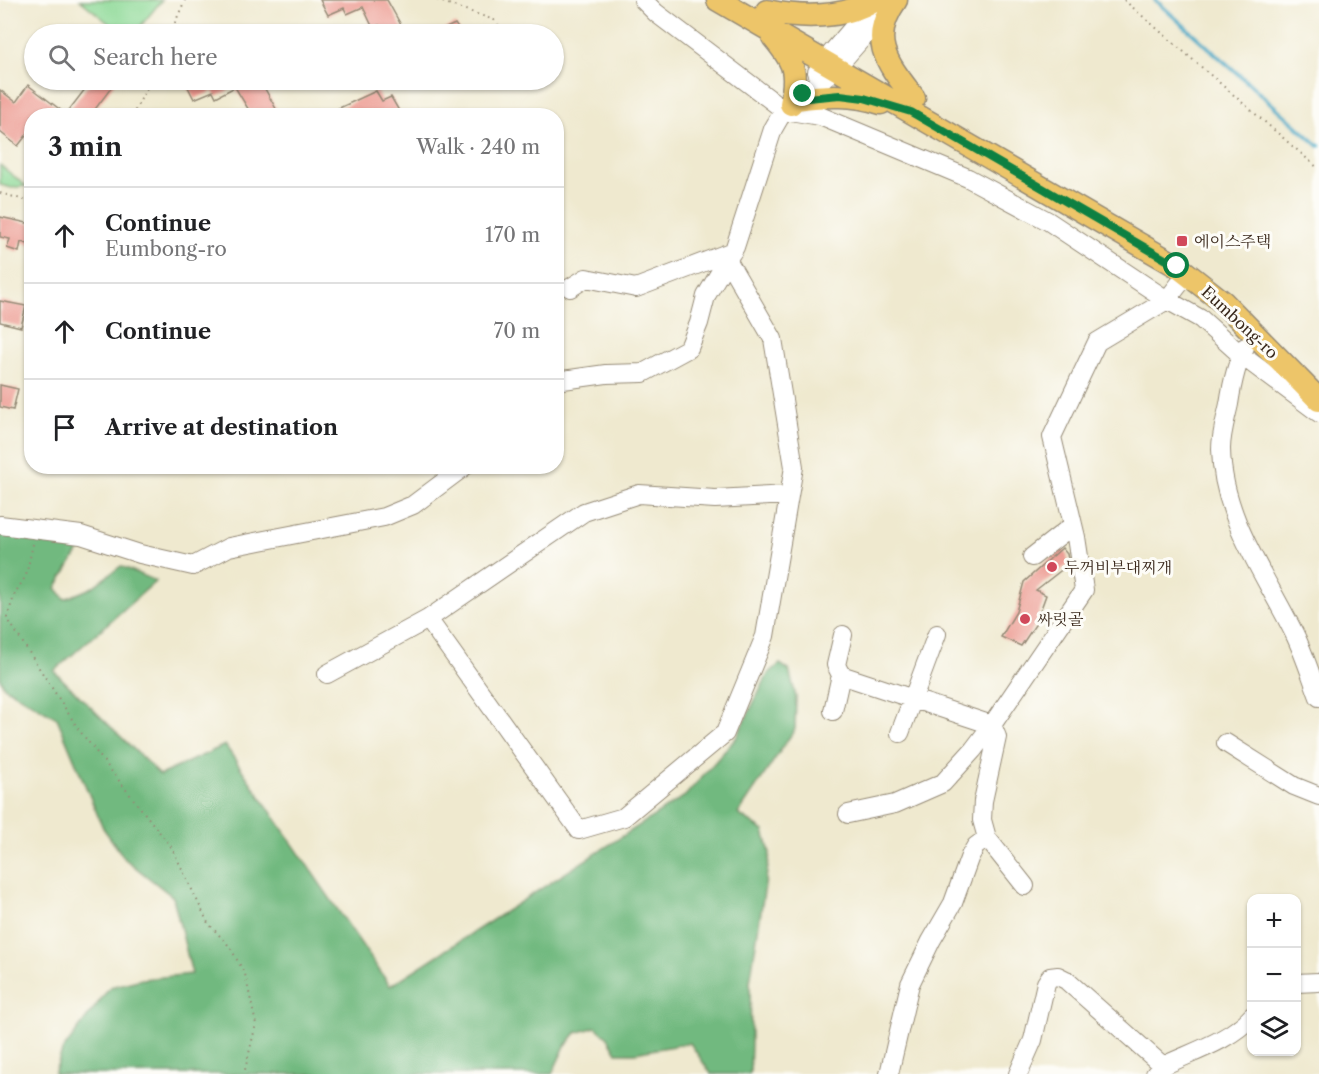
<!DOCTYPE html>
<meta charset="utf-8">
<style>
:root{--surface:#fff;--page:#f2f2f2;--text:#202124;--muted:#757577;--line:#e0e0e0}
body{margin:0;font-family:"Libre Caslon Text","Noto Serif KR",serif;background:var(--page);color:var(--text)}
.controls{position:absolute;right:18px;bottom:18px;display:grid;overflow:hidden;border-radius:12px;box-shadow:0 2px 4px #0004}
.controls button{width:54px;height:54px;display:grid;place-items:center;padding:0;border:0;border-bottom:2px solid var(--line);background:var(--surface);color:var(--text);font:30px sans-serif}
.stop{position:absolute;width:18px;height:18px;margin:-14px;border:4px solid #0b8043;border-radius:50%;background:#fff}
.stop.end{background:#0b8043;border-color:#fff;box-shadow:0 2px 6px #0008}
.list{margin:0;padding:0;list-style:none}
h2{display:flex;justify-content:space-between;align-items:center;height:78px;margin:0;padding:0 24px;font-size:26px}
h2 small{font-size:20px;font-weight:400;color:var(--muted)}
.list li{display:grid;grid-template-columns:39px 1fr auto;gap:18px;align-items:center;box-sizing:border-box;height:96px;padding:0 24px;border-top:2px solid var(--line)}
.list b{display:block;font-size:22px;white-space:nowrap}
.list p{margin:0;font-size:20px;white-space:nowrap;color:var(--muted)}
.list em{font-size:20px;font-style:normal;color:var(--muted)}
.icon{flex:none;width:33px;height:33px;fill:none;stroke:currentColor;stroke-width:2;stroke-linecap:round;stroke-linejoin:round}
.map{position:relative;flex:none;width:1319px;height:1074px;overflow:hidden}
.search{position:absolute;background:var(--surface);box-shadow:0 2px 4px #0004;left:24px;top:24px;width:540px;height:66px;display:flex;align-items:center;gap:15px;box-sizing:border-box;padding:0 21px;border-radius:33px;color:var(--muted);font-size:22px}
.panel{position:absolute;background:var(--surface);box-shadow:0 2px 4px #0004;left:24px;top:108px;width:540px;height:366px;border-radius:24px}
.map>svg:first-child{display:block}
</style>
<div class="map">
<svg width="1319" height="1074" viewBox="0 0 1319 1074">
<rect width="100%" height="100%" fill="#fdfcf7"/>
<filter id="ink" filterUnits="userSpaceOnUse"><feTurbulence type="fractalNoise" baseFrequency=".0167" numOctaves="2"/><feDisplacementMap in="SourceGraphic" scale="12" xChannelSelector="R" yChannelSelector="G"/><feConvolveMatrix kernelMatrix="1 2 1 2 8 2 1 2 1" color-interpolation-filters="sRGB"/></filter>
<filter id="wash" filterUnits="userSpaceOnUse"><feTurbulence type="fractalNoise" baseFrequency=".008" numOctaves="4" result="noise"/><feDisplacementMap in="SourceGraphic" scale="24" xChannelSelector="R" yChannelSelector="G"/><feGaussianBlur stdDeviation="1.35" result="paint"/><feColorMatrix in="noise" values="0 0 0 0 0 0 0 0 0 0 0 0 0 0 0 0 0 1.4 0 .05"/><feComposite in="paint" operator="in"/></filter>
<g filter="url(#wash)">
<rect width="100%" height="100%" fill="#efe9cf"/>
<!-- green -->
<path fill="#8cd996" stroke="#64825a" stroke-width="1.5" d="M80 0H162L134 34H122Z
M0 165 26 186 12 188 0 185Z"/>
<!-- forest -->
<path fill="#71b97f" stroke="#56724e" stroke-width="1.5" d="M0 530 80 549 56 588 65 599 91 588 121 566 156 581 54 671 160 775 225 745 390 986 685 796 736 738 768 674 780 664 789 670 796 697 795 729 738 814 764 831 770 853 750 982 751 1042 750 1074H711L690 1043 635 1053H617L608 1038 596 1027 576 1033 565 1046 552 1074H54L62 1051 110 987 142 979 192 974 173 897 125 859 103 828 57 718 4 687 0 678Z"/>
<g fill="none" stroke-linecap="round" stroke-linejoin="round">
<!-- stream -->
<path stroke="#45a7c5" stroke-width="4" d="M1155 0 1319 146"/>
</g>
<g id="blocks">
<!-- building -->
<path fill="#ec968d" d="M320 0H387L406 34H385L379 25 373 28 363 7 347 14 344 8 328 15Z
M455 24 462 34H433Z
M92 80H117L90 116H32V128L18 146 0 132V90L16 102 28 85 66 114Z
M195 80H260L280 116H257L254 110 250 112 235 87 216 97 213 91 194 99 186 83Z
M376 91 382 101 391 97 402 116H322Z
M0 217 32 224V245L21 242 19 252 7 248 10 239 0 237Z
M0 301 26 306 21 327 0 322Z
M0 385 18 389 13 410 0 407Z
M1062 548 1067 554 1069 564 1036 590 1046 595 1035 625 1021 646 1001 637 1016 612 1024 582Z"/>
</g>
</g>
<g filter="url(#ink)">
<use href="#blocks" fill-opacity="0" stroke="#958a76" stroke-width="1.5"/>
<g fill="none" stroke-linecap="round" stroke-linejoin="round">
<!-- minor casing -->
<g stroke="#958a76" stroke-width="20">
<path id="minor" d="M643 0 656 13 784 110 820 116 968 178 1048 221 1167 300 1201 319 1241 355 1319 413
M817 72 833 51 876 1
M728 261 773 339 794 467 765 636 725 733 624 817 579 830 428 619 584 512 639 494 715 499 789 495
M570 288 586 278 636 288 733 251
M1245 347C1236 364 1232 384 1229 404 1226 418 1221 434 1221 449 1222 517 1265 574 1294 633 1304 653 1311 676 1319 697
M556 382 563 380 606 374 643 373 689 348 699 323 706 296 735 247 773 129 784 110 835 69 887 10
M0 525 81 535 140 554 193 566 229 547 384 517 413 505 465 466
M1032 557 1073 525
M843 635 836 665 841 675 992 725 1084 590 1076 537 1052 437 1097 342 1167 300 1187 274
M327 674 428 619
M833 711 841 675
M900 733 937 634
M1226 743 1294 786 1319 796
M848 814 895 804 943 783 973 750 992 725 997 737 983 801 982 820 987 838 1025 886
M1296 983 1319 982
M889 1074 910 984 931 941 953 903 970 856 976 846 987 838
M1018 1074 1033 1040 1046 983 1050 977 1058 976 1066 980 1163 1066
M1155 1074 1163 1066C1192 1052 1230 1041 1252 1016"/>
</g>
<!-- major casing -->
<g stroke="#958a76" stroke-width="25">
<path id="major" d="M718 0 1177 266 1223 302 1319 400
M896 0C867 41 888 64 914 98
M767 11C801 18 843 19 874 0
M773 37C794 62 798 71 791 104
M797 99C827 95 852 94 881 103"/>
</g>
<!-- path -->
<path stroke="#958a76" stroke-width="2" stroke-dasharray="1.5 4.5" stroke-linecap="butt" d="M437 0 494 20 504 32
M1124 0 1319 169
M170 34 185 0
M132 116 151 80
M0 193 28 201 32 200
M33 544 26 576 15 593 7 618 79 730 172 848 208 923 230 947 245 974 256 1024 244 1074"/>
<!-- minor -->
<use href="#minor" stroke="#fff" stroke-width="18"/>
<!-- major -->
<use href="#major" stroke="#edc569" stroke-width="22"/>
</g>
</g>
<g fill="none" stroke-linecap="round" stroke-linejoin="round" filter="url(#ink)">
<!-- route -->
<path stroke="#0b8043" stroke-width="8" d="M803 94 797 99 840 95 864 98 911 112 1177 266"/>
</g>
<!-- markers -->
<g fill="#d1495b" stroke="#fdfcf7" stroke-width="2">
<rect x="1176" y="235" width="12" height="12" rx="3"/>
<circle cx="1052" cy="567" r="6"/>
<circle cx="1025" cy="619" r="6"/>
</g>
<g text-anchor="middle" dominant-baseline="central" stroke-width="6" stroke-linejoin="round" paint-order="stroke">
<!-- poi labels -->
<g font-size="16" fill="#3b2a1e" stroke="#fdfcf7" text-anchor="start">
<text x="1194" y="241">에이스주택</text>
<text x="1064" y="567">두꺼비부대찌개</text>
<text x="1037" y="619">싸릿골</text>
</g>
<!-- street labels -->
<g font-size="16" fill="#3b2a1e" stroke="#fdfcf7">
<text transform="translate(1240 322) rotate(43)">Eumbong-ro</text>
</g>
</g>
</svg>
<div class="controls">
<button>+</button>
<button>−</button>
<button><svg class="icon" aria-label="layers" viewBox="0 0 24 24"><path d="M12 4l9 5-9 5-9-5zM3 14l9 5 9-5"/></svg></button>
</div>
<div class="stop" style="left:1177px;top:266px"></div>
<div class="stop end" style="left:803px;top:94px"></div>
<div class="search"><svg class="icon" aria-label="search" viewBox="0 0 24 24"><circle cx="10" cy="10" r="6"/><path d="M15 15l6 6"/></svg>Search here</div>
<section class="panel">
<h2>3 min<small>Walk · 240 m</small></h2>
<ul class="list">
<li><svg class="icon" aria-label="ahead" viewBox="0 0 24 24"><path d="M12 20V5M6 11l6-6 6 6"/></svg><div><b>Continue</b><p>Eumbong-ro</p></div><em>170 m</em></li>
<li><svg class="icon" aria-label="ahead" viewBox="0 0 24 24"><path d="M12 20V5M6 11l6-6 6 6"/></svg><div><b>Continue</b></div><em>70 m</em></li>
<li><svg class="icon" aria-label="arrive" viewBox="0 0 24 24"><path d="M6 21V4h12l-3 4 3 4H6"/></svg><div><b>Arrive at destination</b></div></li>
</ul>
</section>
</div>
